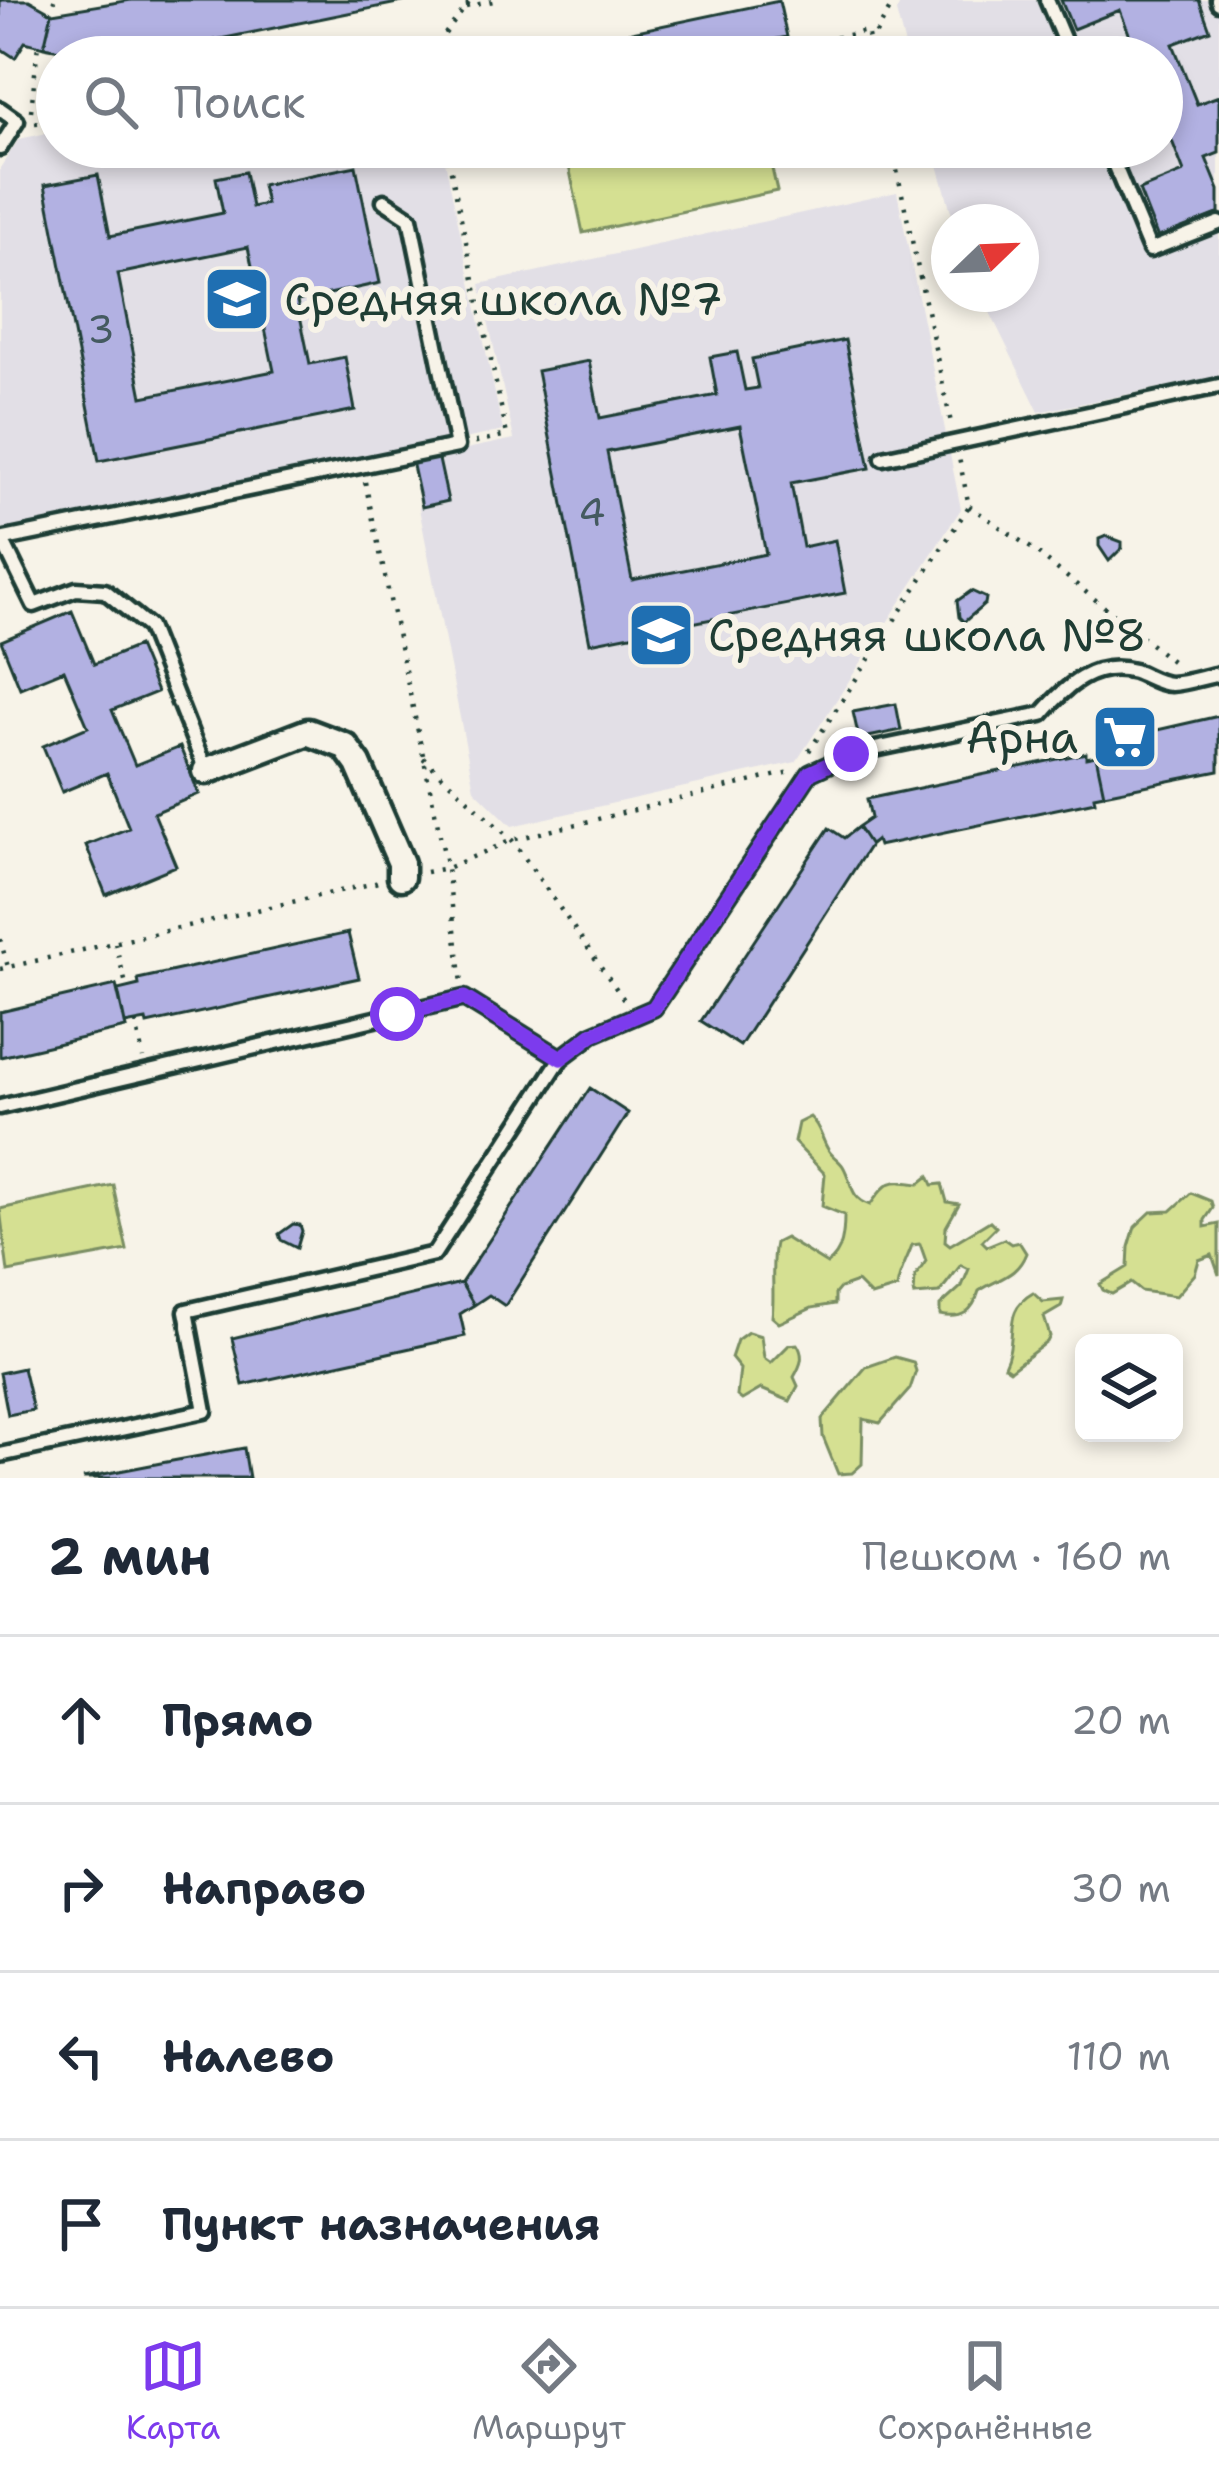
<!DOCTYPE html>
<html lang="ru">
<meta charset="utf-8">
<style>
:root{--surface:#fff;--page:#f6f6f7;--text:#1f2937;--muted:#747a83;--line:#e0e1e3;--accent:#7c3aed}
body{margin:0;font-family:"Shantell Sans",sans-serif;background:var(--page);color:var(--text)}
.controls{position:absolute;right:36px;bottom:36px;display:grid;overflow:hidden;border-radius:18px;box-shadow:0 6px 18px #0003}
.controls button{width:108px;height:108px;display:grid;place-items:center;padding:0;border:0;border-bottom:3px solid var(--line);background:var(--surface);color:var(--text);font:60px sans-serif}
.compass{position:absolute;left:931px;top:204px;width:108px;height:108px;border-radius:50%;background:var(--surface);box-shadow:0 6px 18px #0003;rotate:67deg}
.stop{position:absolute;width:36px;height:36px;margin:-27px;border:9px solid #7c3aed;border-radius:50%;background:#fff}
.stop.end{background:#7c3aed;border-color:#fff;box-shadow:0 3px 12px #0008}
.list{margin:0;padding:0;list-style:none}
h2{display:flex;justify-content:space-between;align-items:center;height:156px;margin:0;padding:0 48px;font-size:51px}
h2 small{font-size:39px;font-weight:400;color:var(--muted)}
.list li{display:grid;grid-template-columns:78px 1fr auto;gap:36px;align-items:center;box-sizing:border-box;height:168px;padding:0 48px;border-top:3px solid var(--line)}
.list b{display:block;font-size:45px;white-space:nowrap}
.list em{font-size:39px;font-style:normal;color:var(--muted)}
.icon{flex:none;width:66px;height:66px;fill:none;stroke:currentColor;stroke-width:2;stroke-linecap:round;stroke-linejoin:round}
.map{position:relative;flex:none;width:1219px;height:1478px;overflow:hidden}
.search{position:absolute;background:var(--surface);box-shadow:0 6px 18px #0003;left:36px;right:36px;top:36px;height:132px;display:flex;align-items:center;gap:30px;box-sizing:border-box;padding:0 42px;border-radius:66px;color:var(--muted);font-size:45px}
.sheet{height:828px;background:var(--surface)}
nav{display:flex;justify-content:space-around;align-items:center;box-sizing:border-box;height:168px;border-top:3px solid var(--line);background:var(--surface);font-size:33px;color:var(--muted)}
nav a{display:grid;justify-items:center;gap:6px}
nav .on{color:var(--accent)}
.map>svg:first-child{display:block}
</style>
<div class="map">
<svg width="1219" height="1478" viewBox="0 0 1219 1478">
<rect width="100%" height="100%" fill="#f7f3e8"/>
<filter id="ink" filterUnits="userSpaceOnUse"><feTurbulence type="fractalNoise" baseFrequency=".00833" numOctaves="2"/><feDisplacementMap in="SourceGraphic" scale="24" xChannelSelector="R" yChannelSelector="G"/><feConvolveMatrix kernelMatrix="1 2 1 2 8 2 1 2 1" color-interpolation-filters="sRGB"/></filter>
<g filter="url(#ink)">
<!-- built -->
<path fill="#e2dfe6" d="M902 0H1219V376L1039 412 981 294H1021V222H954L933 147H1162V57H908L896 12Z
M57 131V147H442L503 431 10 533 0 526V168L19 139Z
M897 192 961 509 796 762 512 826 474 789 419 508 448 501 438 455 514 439 480 284Z"/>
<!-- green -->
<path fill="#d5e092" stroke="#7a8e63" stroke-width="3" d="M565 147H767L777 191 583 233Z
M810 1117C821 1127 821 1139 829 1151 833 1157 840 1161 843 1166 853 1183 849 1198 870 1205 889 1179 890 1180 919 1184L929 1176 933 1185 942 1184 947 1202 959 1204 946 1227 945 1241 950 1245 990 1221 996 1227 982 1241 987 1246 1004 1239 1011 1244 1019 1242 1026 1253C1017 1277 998 1278 979 1291 973 1311 963 1320 940 1315V1306L962 1286 969 1269 961 1265 939 1293 914 1295 915 1277 926 1261 920 1244 912 1245C907 1260 899 1272 897 1288L871 1296 857 1282 840 1288 835 1294V1304L812 1308 779 1323 772 1317C775 1292 770 1266 775 1243L785 1238 827 1264C843 1254 844 1232 844 1215L822 1206 825 1174 794 1142 798 1123Z
M113 1185 127 1250 8 1272 0 1209Z
M1191 1193 1211 1201 1213 1208 1205 1220V1227L1219 1224V1275L1212 1255 1199 1260 1195 1274 1176 1296 1141 1291 1131 1283 1112 1294 1103 1290 1100 1284 1128 1267 1129 1247 1135 1227 1151 1212 1171 1211Z
M1033 1293 1043 1302 1063 1300 1061 1307 1044 1317 1050 1336 1047 1342 1010 1370 1004 1366C1019 1336 1001 1311 1033 1293Z
M748 1332 761 1336 764 1358 771 1363 789 1345 797 1344C805 1356 801 1365 794 1377L798 1386 790 1401 761 1389 742 1400 737 1396 740 1369 731 1358 737 1340Z
M895 1357 913 1362 916 1371 910 1389 880 1423 863 1419 862 1464 852 1473 838 1474 823 1437 822 1419 866 1367Z"/>
<!-- building -->
<path fill="#b2b1e2" stroke="#1f3d34" stroke-width="3" fill-rule="evenodd" d="M0 0H29L52 13 44 47 25 42 15 58 0 48Z
M131 0H412L132 57H66L65 51 44 47 52 13Z
M1061 0H1199L1210 30 1173 44 1197 104 1219 96V153L1206 158 1219 190V214L1158 238 1139 190 1184 172 1162 115V57H1138L1120 10 1073 29Z
M779 1 787 37 693 57H494L490 40 514 35 518 56Z
M356 166 380 283 297 301 310 364 345 357 355 410 99 461 45 185 98 175 110 236 223 213 216 178 245 172 252 207 266 204 262 185ZM248 247 274 371 142 397 118 274Z
M845 340 870 468 791 483 803 547 835 540 845 593 590 643 537 371 589 361 600 418 717 395 710 357 737 352 745 390 758 388 752 359ZM740 426 766 554 632 580 607 452Z
M438 455 448 501 422 507 412 461Z
M1106 536 1122 542V548L1109 561 1099 546V539Z
M971 591 986 598 985 604 964 622 959 617 957 601Z
M72 611 94 664 138 646 157 692 112 710 135 765 180 747 199 794 154 813 176 866 106 895 86 845 129 828 107 773 62 792 43 746 88 727 64 670 20 688 1 641Z
M896 704 901 730 859 739 853 712Z
M1219 716V771L1104 794 1096 756 1107 753 1104 742Z
M1086 753V758L1096 756 1104 794 1094 796 1095 801 878 846 876 840 870 845 858 827 871 818 867 799Z
M858 827 870 845 740 1046 701 1021 829 828 844 838Z
M348 933 359 978 147 1024 146 1020 125 1024 118 990 139 985 138 979Z
M116 985 126 1028 0 1057V1012Z
M590 1088 628 1113 505 1306 489 1295 474 1305 461 1283Z
M293 1224 300 1225 302 1231 297 1248 281 1240 279 1234Z
M461 1283 474 1305 460 1314 465 1336 243 1385 232 1338Z
M23 1368 33 1410 8 1415 0 1373Z
M244 1448 249 1478H83L161 1463Z"/>
<g fill="none" stroke-linecap="round" stroke-linejoin="round">
<!-- service casing -->
<g stroke="#1f3d34" stroke-width="21">
<path id="service" d="M1047 0 1071 57
M1218 0 1219 3
M0 109 17 121 0 148
M1107 147 1150 250 1219 223
M883 458 1219 386
M0 540 457 446 410 218 384 201
M3 542 34 605 76 589 105 591 149 627 206 771
M0 1107 464 998 561 1058
M0 1455 205 1411 186 1311 434 1254 561 1058 593 1034 654 1008 810 773 851 754 1042 714C1066 686 1094 660 1134 671 1146 675 1158 684 1171 684 1186 683 1204 677 1219 674"/>
</g>
<!-- minor casing -->
<g stroke="#1f3d34" stroke-width="33">
<path id="minor" d="M206 771 308 732 345 746 358 764 401 863V877"/>
</g>
<!-- path -->
<path stroke="#1f3d34" stroke-width="4.5" stroke-dasharray="3 9" stroke-linecap="butt" d="M895 0 870 44 906 50
M466 7 498 0
M50 13 54 0
M420 57 428 56 471 0
M742 57 867 31 873 57
M31 111 38 45
M35 123 57 121
M446 147 507 435 472 443
M892 147 951 423
M365 482 447 868 462 983
M969 506 1031 548 1174 663
M809 751 969 506 959 458
M423 758 512 840 625 1001
M426 872 447 868 512 840 790 772
M0 939 8 967
M115 943 127 988
M0 969 379 882
M136 1022 143 1058"/>
<!-- service -->
<use href="#service" stroke="#f7f3e8" stroke-width="12"/>
<!-- minor -->
<use href="#minor" stroke="#f7f3e8" stroke-width="24"/>
</g>
</g>
<g fill="none" stroke-linecap="round" stroke-linejoin="round" filter="url(#ink)">
<!-- route -->
<path stroke="#7c3aed" stroke-width="15" d="M397 1014 464 998 561 1058 593 1034 654 1008 810 773 851 754"/>
</g>
<!-- icons -->
<defs>
<g id="school-square" transform="scale(3.45)"><rect x="-9" y="-9" width="18" height="18" rx="4" fill="#1f6fb2" stroke="#f7f3e8"/><path d="M0-5L7-2L0 1L-7-2ZM-4 1L0 2.5L4 1V4Q0 6-4 4Z" fill="#fff"/></g>
<g id="supermarket-square" transform="scale(3.45)"><rect x="-9" y="-9" width="18" height="18" rx="4" fill="#1f6fb2" stroke="#f7f3e8"/><path d="M-6-5.5h2.5l.6 2H6L4.5 2H-2.5L-4.4-4H-6ZM-1.5 3.2a1.3 1.3 0 1 0 .1 0ZM3 3.2a1.3 1.3 0 1 0 .1 0Z" fill="#fff"/></g>
</defs>
<g fill-rule="evenodd">
<use href="#school-square" x="237" y="299"/>
<use href="#school-square" x="661" y="635"/>
<use href="#supermarket-square" x="1125" y="737"/>
</g>
<g text-anchor="middle" dominant-baseline="central" stroke-width="12" stroke-linejoin="round" paint-order="stroke">
<!-- number labels -->
<g font-size="39" fill="#445a60">
<text x="101" y="329">3</text>
<text x="592" y="512">4</text>
</g>
<!-- poi labels -->
<g font-size="45" fill="#1f3d34" stroke="#f7f3e8" text-anchor="start">
<text x="284" y="299">Средняя школа №7</text>
<text x="708" y="635">Средняя школа №8</text>
<text x="1078" y="737" text-anchor="end">Арна</text>
</g>
</g>
</svg>
<div class="controls">
<button><svg class="icon" aria-label="layers" viewBox="0 0 24 24"><path d="M12 4l9 5-9 5-9-5zM3 14l9 5 9-5"/></svg></button>
</div>
<svg class="compass" viewBox="-18 -18 36 36"><path d="M0-13l5 13h-10z" fill="#e53935"/><path d="M0 13l5-13h-10z" fill="#747a83"/></svg>
<div class="stop" style="left:397px;top:1014px"></div>
<div class="stop end" style="left:851px;top:754px"></div>
<div class="search"><svg class="icon" aria-label="search" viewBox="0 0 24 24"><circle cx="10" cy="10" r="6"/><path d="M15 15l6 6"/></svg>Поиск</div>
</div>
<section class="sheet">
<h2>2 мин<small>Пешком · 160 m</small></h2>
<ul class="list">
<li><svg class="icon" aria-label="ahead" viewBox="0 0 24 24"><path d="M12 20V5M6 11l6-6 6 6"/></svg><div><b>Прямо</b></div><em>20 m</em></li>
<li><svg class="icon" aria-label="right" viewBox="0 0 24 24"><path d="M7 20v-9h11M14 6l5 5-5 5"/></svg><div><b>Направо</b></div><em>30 m</em></li>
<li><svg class="icon" aria-label="left" viewBox="0 0 24 24"><path d="M17 20v-9H6M10 6l-5 5 5 5"/></svg><div><b>Налево</b></div><em>110 m</em></li>
<li><svg class="icon" aria-label="arrive" viewBox="0 0 24 24"><path d="M6 21V4h12l-3 4 3 4H6"/></svg><div><b>Пункт назначения</b></div></li>
</ul>
</section>
<nav>
<a class="on"><svg class="icon" aria-label="map" viewBox="0 0 24 24"><path d="M3 6l6-2 6 2 6-2v14l-6 2-6-2-6 2zM9 4v14M15 6v14"/></svg>Карта</a>
<a><svg class="icon" aria-label="directions" viewBox="0 0 24 24"><path d="M12 3l9 9-9 9-9-9zM9 14v-3h6M13 9l2 2-2 2"/></svg>Маршрут</a>
<a><svg class="icon" aria-label="saved" viewBox="0 0 24 24"><path d="M7 4h10v16l-5-4-5 4z"/></svg>Сохранённые</a>
</nav>
